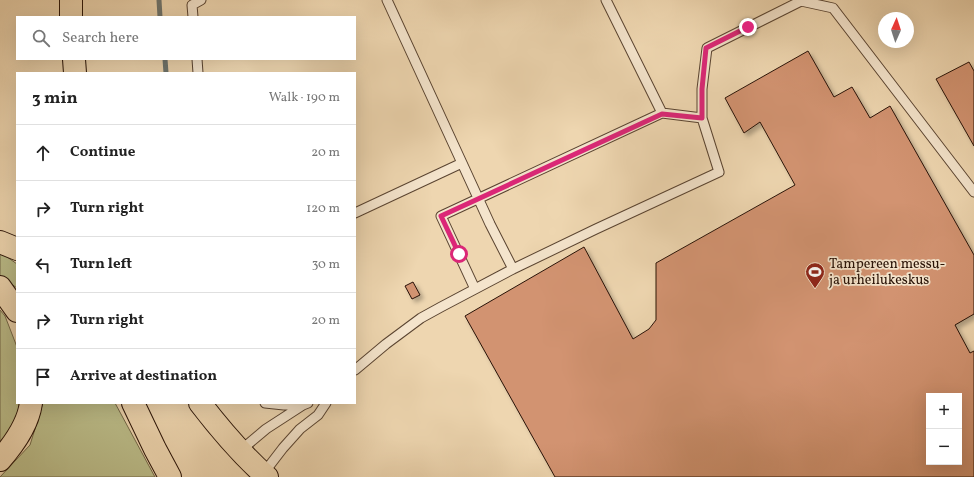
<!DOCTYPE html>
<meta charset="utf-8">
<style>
:root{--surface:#fff;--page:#f6f6f6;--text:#222;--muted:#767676;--line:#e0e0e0}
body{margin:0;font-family:Vollkorn,serif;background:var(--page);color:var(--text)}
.controls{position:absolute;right:12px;bottom:12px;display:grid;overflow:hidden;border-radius:0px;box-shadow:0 4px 16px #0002}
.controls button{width:36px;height:36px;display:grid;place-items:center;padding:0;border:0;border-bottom:1px solid var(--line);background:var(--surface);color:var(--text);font:20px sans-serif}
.compass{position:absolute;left:878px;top:12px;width:36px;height:36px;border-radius:50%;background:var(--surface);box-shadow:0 4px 16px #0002;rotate:3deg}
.stop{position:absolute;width:12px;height:12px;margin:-9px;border:3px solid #db2777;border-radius:50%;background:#fff}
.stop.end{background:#db2777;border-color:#fff;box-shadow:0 1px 4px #0008}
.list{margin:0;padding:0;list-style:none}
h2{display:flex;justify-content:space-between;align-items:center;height:52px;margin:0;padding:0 16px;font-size:17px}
h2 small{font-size:13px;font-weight:400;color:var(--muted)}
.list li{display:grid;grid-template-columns:26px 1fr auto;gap:12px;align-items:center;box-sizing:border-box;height:56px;padding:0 16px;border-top:1px solid var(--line)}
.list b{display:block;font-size:15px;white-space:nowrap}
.list em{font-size:13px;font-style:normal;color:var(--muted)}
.icon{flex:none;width:22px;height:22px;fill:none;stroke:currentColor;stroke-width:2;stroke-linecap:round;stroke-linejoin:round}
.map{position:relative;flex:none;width:974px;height:477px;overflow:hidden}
.search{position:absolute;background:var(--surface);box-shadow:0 4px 16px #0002;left:16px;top:16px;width:340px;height:44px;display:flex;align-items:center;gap:10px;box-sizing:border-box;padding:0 14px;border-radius:0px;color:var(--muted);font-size:15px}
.panel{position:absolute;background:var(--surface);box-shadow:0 4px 16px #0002;left:16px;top:72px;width:340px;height:332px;border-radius:0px}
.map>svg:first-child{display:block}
</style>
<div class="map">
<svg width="974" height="477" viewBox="0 0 974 477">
<defs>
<filter id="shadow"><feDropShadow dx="3.5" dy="3.5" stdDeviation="2" flood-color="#0004"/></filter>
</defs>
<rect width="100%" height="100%" fill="#eed6b0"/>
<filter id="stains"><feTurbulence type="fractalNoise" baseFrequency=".005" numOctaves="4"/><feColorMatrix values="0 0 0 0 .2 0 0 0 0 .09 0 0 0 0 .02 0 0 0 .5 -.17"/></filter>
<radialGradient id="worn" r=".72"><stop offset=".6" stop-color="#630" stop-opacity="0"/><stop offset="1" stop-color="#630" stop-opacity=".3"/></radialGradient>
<!-- green -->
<path fill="#bbbd8a" stroke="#726848" d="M0 252 17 264V288L0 276Z
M0 310 5 316 17 347V403H19L18 414 0 448Z
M43 403H115L155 477H0L30 445Z"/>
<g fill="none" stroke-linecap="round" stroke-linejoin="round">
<!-- stream -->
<path stroke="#6e756f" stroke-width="5" d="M159 0 160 17
M165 59 166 73"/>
</g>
<!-- building -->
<path fill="#d29371" stroke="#291307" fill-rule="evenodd" filter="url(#shadow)" d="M808 51 834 97 852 87 870 118 890 106 974 255V314L955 325 970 353 974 351V477H555L465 316 584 247 633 339 649 329 656 320V263L795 185 760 122 744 133 725 98ZM929 396H959V462H929Z
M969 62 974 71V146L936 79Z
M413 282 420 295 412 299 405 286Z"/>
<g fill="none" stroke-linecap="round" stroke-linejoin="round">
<!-- lane casing -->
<g stroke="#5a4431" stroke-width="11">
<path id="lane" d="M387 0 462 163
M606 0 662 113 702 118
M193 17 192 5 201 0
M197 59 198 73
M355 213 462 163 490 224 513 269
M475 289 441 216 662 113
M355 370 386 344 421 318 441 307 513 269 596 229 719 172 702 118V89L707 48 801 1 833 8 974 192
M265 403 284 405H302
M240 451 266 429 303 405 308 403
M263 474 283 448 300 429 318 415 326 403"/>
</g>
<!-- primary casing -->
<g stroke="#291307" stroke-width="24">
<path id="primary" d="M71 0V17
M74 59 75 73
M200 403C220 429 242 455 267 477"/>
</g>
<!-- highway casing -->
<g stroke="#291307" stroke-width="24">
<path id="highway" d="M0 242 17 249
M0 287 17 311
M133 403 155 449 170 477
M0 460C14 444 28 425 31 403"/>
</g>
<!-- lane -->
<use href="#lane" stroke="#f4e4cc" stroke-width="9"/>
<!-- primary -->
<use href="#primary" stroke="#eed6b0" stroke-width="22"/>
<!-- highway -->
<use href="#highway" stroke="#eed6b0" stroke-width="22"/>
</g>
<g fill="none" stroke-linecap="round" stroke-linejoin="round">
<!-- route -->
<path stroke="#db2777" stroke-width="5" d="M459 254 441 216 662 114 702 118V89L706 48 748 27"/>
</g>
<!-- icons -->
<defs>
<g id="stadium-pin" transform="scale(1)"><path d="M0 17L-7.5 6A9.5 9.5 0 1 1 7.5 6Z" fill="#8f2418" stroke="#f4e4cc"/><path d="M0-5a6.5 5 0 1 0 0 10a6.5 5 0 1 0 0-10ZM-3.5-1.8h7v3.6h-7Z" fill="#fff"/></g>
</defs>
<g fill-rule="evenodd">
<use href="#stadium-pin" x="815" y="272"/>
</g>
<g text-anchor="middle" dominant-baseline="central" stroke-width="3.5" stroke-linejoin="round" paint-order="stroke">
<!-- poi labels -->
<g font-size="14" fill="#291307" stroke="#f4e4cc" text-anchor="start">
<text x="829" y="264">Tampereen messu-<tspan x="829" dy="16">ja urheilukeskus</tspan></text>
</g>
</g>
<rect width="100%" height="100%" filter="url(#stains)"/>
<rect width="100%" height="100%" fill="url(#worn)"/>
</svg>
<div class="controls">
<button>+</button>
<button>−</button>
</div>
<svg class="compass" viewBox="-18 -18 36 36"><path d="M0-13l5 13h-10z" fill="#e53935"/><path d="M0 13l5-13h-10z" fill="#767676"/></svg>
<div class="stop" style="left:459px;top:254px"></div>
<div class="stop end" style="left:748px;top:27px"></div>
<div class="search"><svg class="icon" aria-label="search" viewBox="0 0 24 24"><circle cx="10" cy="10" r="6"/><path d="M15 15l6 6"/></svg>Search here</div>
<section class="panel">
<h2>3 min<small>Walk · 190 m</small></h2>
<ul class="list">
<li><svg class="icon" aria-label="ahead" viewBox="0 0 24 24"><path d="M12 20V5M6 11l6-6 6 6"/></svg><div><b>Continue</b></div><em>20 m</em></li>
<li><svg class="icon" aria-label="right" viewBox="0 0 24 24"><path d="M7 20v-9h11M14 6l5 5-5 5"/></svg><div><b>Turn right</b></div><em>120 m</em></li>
<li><svg class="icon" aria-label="left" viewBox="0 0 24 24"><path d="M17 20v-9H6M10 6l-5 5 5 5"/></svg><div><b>Turn left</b></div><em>30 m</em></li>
<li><svg class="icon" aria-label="right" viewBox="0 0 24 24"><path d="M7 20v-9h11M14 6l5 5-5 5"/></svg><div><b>Turn right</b></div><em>20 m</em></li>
<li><svg class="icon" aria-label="arrive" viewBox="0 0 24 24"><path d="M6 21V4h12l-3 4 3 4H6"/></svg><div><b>Arrive at destination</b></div></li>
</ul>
</section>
</div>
